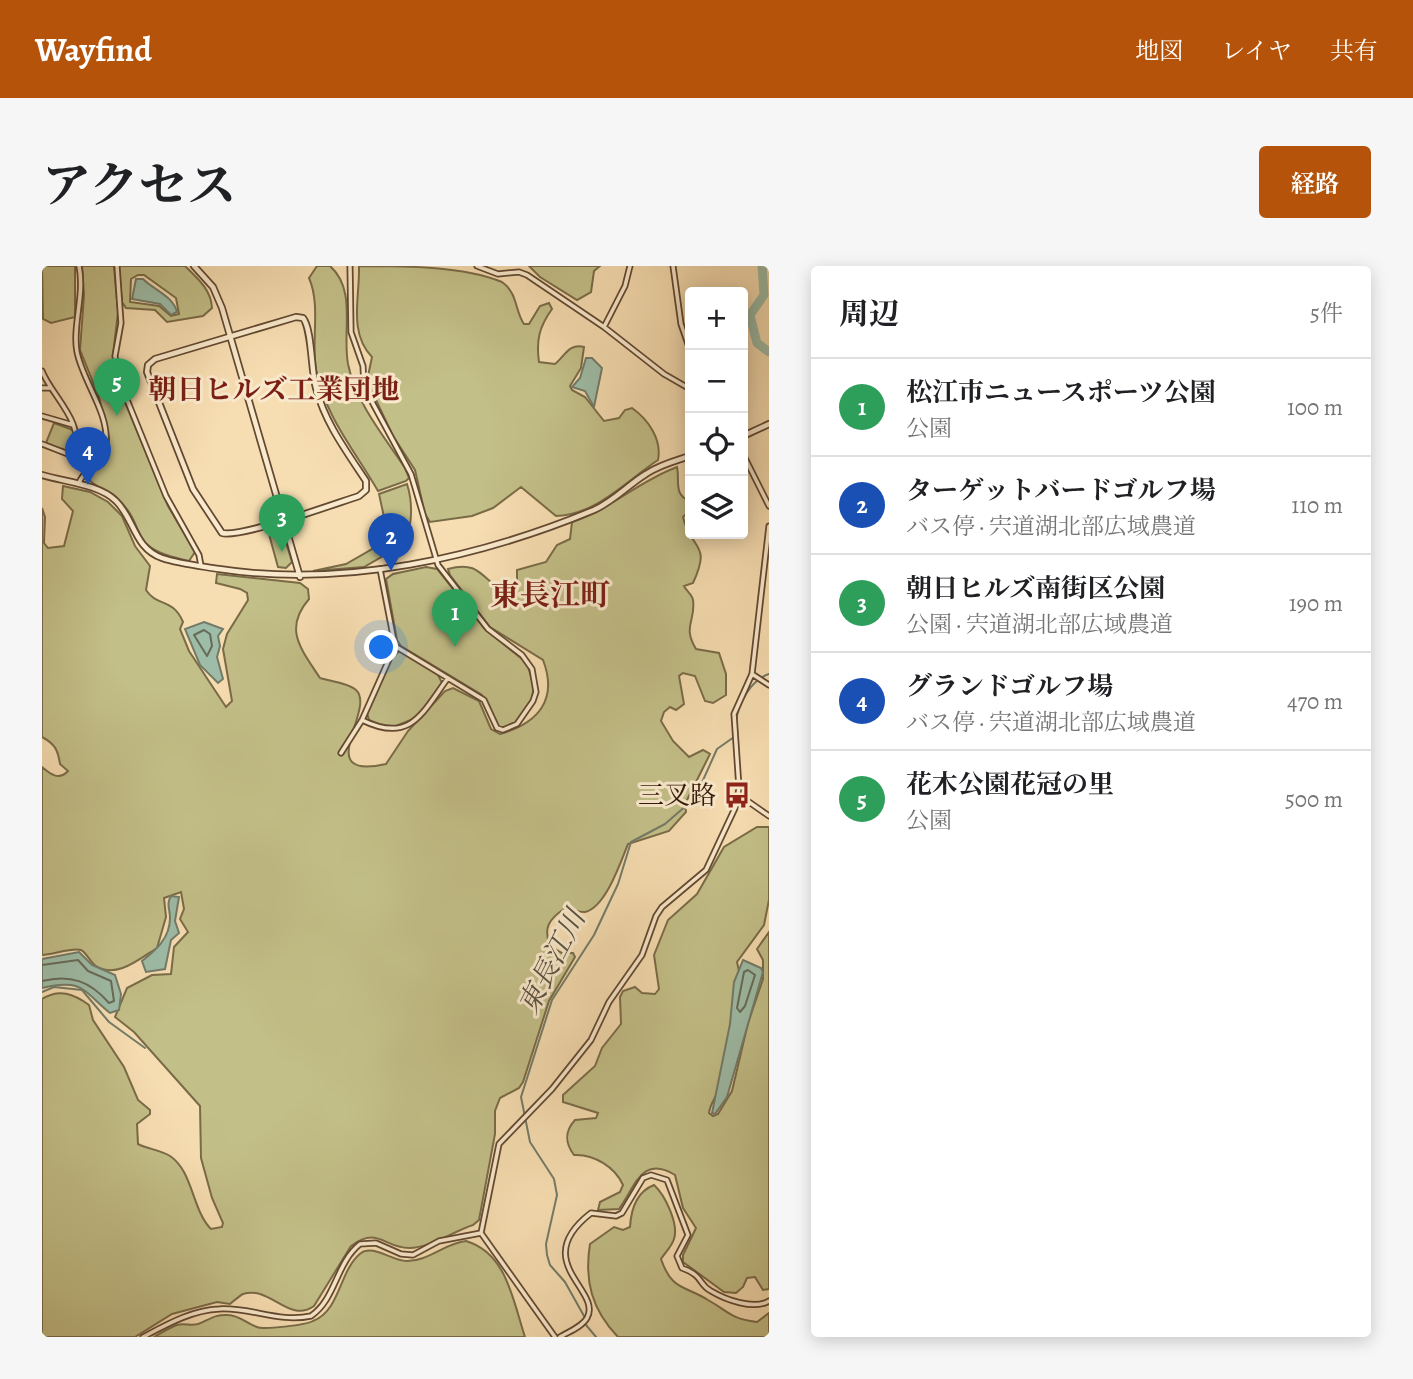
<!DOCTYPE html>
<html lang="ja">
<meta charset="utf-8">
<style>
:root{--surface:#fff;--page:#f6f6f6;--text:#202124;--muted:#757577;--line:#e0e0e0;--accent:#b45309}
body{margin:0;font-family:Alegreya,"Noto Serif JP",serif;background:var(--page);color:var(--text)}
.controls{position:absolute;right:21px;top:21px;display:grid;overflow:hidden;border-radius:7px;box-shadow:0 4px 18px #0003}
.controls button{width:63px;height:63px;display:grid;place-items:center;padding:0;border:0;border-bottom:2px solid var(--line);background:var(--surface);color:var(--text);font:35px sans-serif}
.you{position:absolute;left:340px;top:382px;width:24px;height:24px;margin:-18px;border:5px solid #fff;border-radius:50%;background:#1a73e8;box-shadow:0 0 0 10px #1a73e833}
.badge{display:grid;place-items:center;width:46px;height:46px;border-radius:50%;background:var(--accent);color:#fff;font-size:23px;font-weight:700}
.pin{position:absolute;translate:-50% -58px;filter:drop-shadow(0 2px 4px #0008)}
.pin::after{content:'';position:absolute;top:37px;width:24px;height:21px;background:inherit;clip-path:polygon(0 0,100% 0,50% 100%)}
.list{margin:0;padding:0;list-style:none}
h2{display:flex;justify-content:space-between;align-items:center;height:91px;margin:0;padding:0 28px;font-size:30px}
h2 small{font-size:23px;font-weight:400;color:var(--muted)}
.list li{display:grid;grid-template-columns:46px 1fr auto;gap:21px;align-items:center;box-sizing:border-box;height:98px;padding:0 28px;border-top:2px solid var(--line)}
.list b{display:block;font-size:26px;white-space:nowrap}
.list p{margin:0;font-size:23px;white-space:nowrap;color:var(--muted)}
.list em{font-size:23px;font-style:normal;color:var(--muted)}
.icon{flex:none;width:38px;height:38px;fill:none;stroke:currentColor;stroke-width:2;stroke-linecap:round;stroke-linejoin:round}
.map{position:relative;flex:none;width:727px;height:1071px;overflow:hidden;border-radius:7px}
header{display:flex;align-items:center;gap:42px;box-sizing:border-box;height:98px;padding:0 35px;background:var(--accent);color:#fff}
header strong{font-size:33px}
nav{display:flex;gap:38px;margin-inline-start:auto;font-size:24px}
.intro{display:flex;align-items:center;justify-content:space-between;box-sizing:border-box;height:168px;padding:0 42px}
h1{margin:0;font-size:49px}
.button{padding:18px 32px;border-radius:7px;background:var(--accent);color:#fff;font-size:24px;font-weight:700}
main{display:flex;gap:42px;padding:0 42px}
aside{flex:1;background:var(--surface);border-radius:7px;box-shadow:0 4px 18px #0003}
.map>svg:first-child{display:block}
</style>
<header>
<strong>Wayfind</strong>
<nav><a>地図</a><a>レイヤ</a><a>共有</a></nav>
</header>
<div class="intro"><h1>アクセス</h1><a class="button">経路</a></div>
<main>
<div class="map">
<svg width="727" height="1071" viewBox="0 0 727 1071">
<rect width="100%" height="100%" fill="#f7deb2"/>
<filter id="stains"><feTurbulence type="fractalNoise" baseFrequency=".00286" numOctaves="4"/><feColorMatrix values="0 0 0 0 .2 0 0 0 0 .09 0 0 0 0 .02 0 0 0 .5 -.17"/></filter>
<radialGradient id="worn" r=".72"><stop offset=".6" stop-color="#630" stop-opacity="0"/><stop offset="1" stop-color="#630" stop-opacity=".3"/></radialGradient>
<!-- green -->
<path fill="#c3bf88" stroke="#7a6b48" stroke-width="2" fill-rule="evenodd" d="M0 0H33V51L9 57 1 53Z
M40 0H72L76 46 71 89 73 112 126 240 153 286 147 295C80 281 110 264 73 230 65 223 53 222 47 213L48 207 65 186 67 173 57 131 38 84 42 29Z
M77 0H143C155 12 169 23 170 42L161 50 125 56 113 44 84 42 80 36ZM96 9H102L134 32 137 48 129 50 117 40 88 36 89 13Z
M275 0H288C315 24 300 65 306 98 314 137 341 169 363 202L367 212 364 215 336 225C313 185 283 150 274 104 269 75 279 39 267 12Z
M317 0C362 0 421 0 460 16 476 27 473 46 482 58H487L498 40 507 37 510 43C497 61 494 75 497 96L513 98C523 90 527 77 542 81L539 102 528 120 530 124 543 131 562 155 577 152 583 144 590 142C607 154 620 174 616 194 584 215 554 249 514 250L479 221 451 242 430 250 388 256 383 248 373 204 351 170 325 115 330 91C306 66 318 31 317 0Z
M487 0H558L552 5 549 26 535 34 498 11Z
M12 157 31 164 32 174 28 186 4 177Z
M635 201C638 214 631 229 648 235V244L641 251C649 285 670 276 651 317L642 320C645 326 650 328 651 334 654 355 640 360 654 383L677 387 684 408V429L671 437 663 435 653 410 641 407 637 410 642 438 634 444 628 441 622 446 619 455 631 475 647 491 661 484 668 488 643 538 644 546 627 565 586 578C579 595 564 641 543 646 535 647 530 641 522 643 507 653 501 662 508 680L520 687H531L533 691 507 735 481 816 477 822 458 832 453 845V868L437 954 431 959C412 965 388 982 367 982 342 982 336 960 309 980L272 1040C247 1058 228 1019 201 1028 197 1030 192 1035 188 1038L175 1036 130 1048 93 1071H0V733C17 722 32 728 47 739L51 754 82 801 96 834 108 844V848L95 858 96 878C106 883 118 884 128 890 151 905 150 944 169 963L180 961 181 957 170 932 159 892 158 840 92 766 73 751 85 722 110 709 129 708 132 681 146 666 138 653 142 643 139 626 122 632 124 651 115 682C97 693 75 713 54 700 48 696 44 686 39 684 31 681 10 689 0 689V501C8 508 17 515 26 505L18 498C16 484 13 478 0 471V242L3 251 2 277 6 282 22 280 31 245 20 233 21 220 48 226 66 236 80 250 93 280 108 300 104 324C115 341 131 332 141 356L138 363 147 385 184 441 190 435 181 383 185 368 206 334 205 327 198 323 174 317 175 308 258 317 266 323 267 333C241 363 259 383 278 412 288 415 307 417 314 424 335 443 268 515 344 498L366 465 403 425 411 422 437 435 449 463 458 468C497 457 516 433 501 394L448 361 408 309 406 303C434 295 438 308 459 325L475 319V304L504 296 515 279 528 273 530 256C569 243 597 215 635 201Z
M365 218C372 240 371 272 353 289H343L322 301 271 305 304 298 330 283 342 251 337 228Z
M234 258 240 263 250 296 244 302 236 301 225 261Z
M384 301 395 303 443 363 485 397 492 421 489 436 471 459 462 462 456 460 440 429 359 380 355 374 344 313 351 308Z
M358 385 395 407 400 417 374 452 346 463 327 454 325 447 348 393Z
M715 561H727V634L722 659 695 696 697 705C691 744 685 783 677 821 675 831 668 837 667 847L671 850 676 848 690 825 706 757 721 713V694L715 683 727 666V1023L721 1024 713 1011 705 1012 701 1021 694 1027 682 1026 641 996V989L654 962 641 942 633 909C599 888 593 922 577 943L556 944 558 936 578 926 581 919C573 901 552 888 532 889 523 877 522 866 533 854L554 852 556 847 521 836V829L553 800 560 782 579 758 578 731 581 725 593 721 600 727 613 728 617 723 612 689 626 654 655 628 682 581Z
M612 919C623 929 637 958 632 973 630 980 623 987 619 993 630 1025 642 1019 666 1034 689 1047 687 1052 715 1056L727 1047V1071H576C550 1044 542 1015 548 978L572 961 581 964 588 961C589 943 594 926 612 919Z
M424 975C465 987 471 1035 483 1071H112C119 1067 127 1062 135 1059 142 1057 149 1060 156 1058 167 1054 173 1048 186 1049 197 1049 205 1058 215 1061 222 1064 264 1059 271 1055 299 1044 297 1004 319 987 330 978 351 995 364 995 385 996 403 977 424 975Z"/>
<!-- water -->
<path fill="#9ebda8" stroke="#737b68" stroke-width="2" d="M94 13H101C112 24 131 30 135 46L129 49 118 38 90 33Z
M544 92H550L560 102 552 141 543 125 530 121 538 112Z
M162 356 181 363 176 370 178 380 175 391 181 413 176 417 158 399 143 363Z
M129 630 137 631 133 655 137 667 129 674 123 703 104 706 100 695C114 684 128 672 128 652 128 643 124 638 129 630Z
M37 686 50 699 73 709 79 728 77 744 68 747C41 725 41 712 0 722V693Z
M701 694 719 702 721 706 685 831 673 848 670 847 688 758 692 716Z"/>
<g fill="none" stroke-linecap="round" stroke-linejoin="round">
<!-- shore -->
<path stroke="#686a58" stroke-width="2" d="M162 364 168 368 170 380 165 390 152 369Z
M0 699 36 694 46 705 69 715 72 735 67 737C48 715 28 708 0 715
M706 704 713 709 703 740 698 746 695 742 702 706Z"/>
<!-- stream -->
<path stroke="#737b68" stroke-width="2" d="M694 456C696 437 709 414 727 408
M0 726 12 721 40 724 67 756 103 782
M542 1050 523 1016 508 999 505 989 504 978 515 929 512 913 488 876 479 831 510 734 552 669 576 618 589 576 623 558 653 532 675 483 692 471
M544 1059 554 1071"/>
<!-- river -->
<path stroke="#9ebda8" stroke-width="9" d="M720 0 722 29 708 49 715 77 727 86"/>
<!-- minor casing -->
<g stroke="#634932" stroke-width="7">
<path id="minor" d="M75 0 79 57 73 90 77 114 124 230 157 289 159 300
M308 0 309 66 321 100 322 121 369 208 396 299 446 363 480 389 490 403 494 426 491 435 475 458 461 464 455 462 442 434 353 380
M435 0 456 8 477 6 485 9 562 61 622 108 648 123
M631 0 639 58 648 84
M562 61 583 20 588 0
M0 105C9 129 45 159 31 186L26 188 0 178
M0 122H8
M0 150 31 159
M701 188 727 240
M37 217C42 202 62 195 64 178 67 146 41 116 35 86 30 61 43 29 37 0
M710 408 727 419
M320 454C369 478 380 447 406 412
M299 487 320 454 353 380 338 303
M697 529 727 550
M101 1071C124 1059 150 1044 177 1043 209 1041 237 1057 269 1050 294 1033 294 997 318 978L334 977 359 988 371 989 397 975 439 967
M513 1071 439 967 457 878 510 823 549 774 567 736 600 689 614 650 620 641 664 604 694 540 697 522 692 448 710 408 727 260
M518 1071C526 1066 540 1061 545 1052 561 1024 486 996 549 947L574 950 580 947 601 912 609 909 625 914 646 969 635 990 640 1002C662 1010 656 1018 669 1025 684 1034 712 1044 727 1035"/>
</g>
<!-- tertiary casing -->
<g stroke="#634932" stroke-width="8">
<path id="tertiary" d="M152 0 171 21 180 42 258 311
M254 51 261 52C270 63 269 105 274 122 283 157 305 186 324 215V224L317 230C292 238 199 272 180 267L151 223 105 106 106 99 113 93Z
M701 170 727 158
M0 209C23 216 57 218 74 235 93 254 92 282 120 292 138 298 159 300 177 303 302 322 436 292 552 244 572 235 586 219 604 208 617 199 633 195 648 190"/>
</g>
<!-- minor -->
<use href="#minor" stroke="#faeacd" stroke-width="3.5"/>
<!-- tertiary -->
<use href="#tertiary" stroke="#faeacd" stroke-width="4.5"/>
</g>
<!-- icons -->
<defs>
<g id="bus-bare" transform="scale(2.1)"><path d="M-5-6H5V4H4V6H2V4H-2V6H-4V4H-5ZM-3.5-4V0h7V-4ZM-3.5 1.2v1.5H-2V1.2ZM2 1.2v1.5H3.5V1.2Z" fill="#8f2418" stroke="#faeacd" stroke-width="2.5" paint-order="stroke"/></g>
</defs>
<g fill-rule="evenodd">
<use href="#bus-bare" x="695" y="529"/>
</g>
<g text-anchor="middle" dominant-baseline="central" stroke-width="6" stroke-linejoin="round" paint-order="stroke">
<!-- poi labels -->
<g font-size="26" fill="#321708" stroke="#faeacd" text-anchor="end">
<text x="674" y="529">三叉路</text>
</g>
<!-- neighbourhood labels -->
<g font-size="28" font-weight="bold" fill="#7a1f14" stroke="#faeacd">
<text x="232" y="124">朝日ヒルズ工業団地</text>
</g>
<!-- water labels -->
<g font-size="28" font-style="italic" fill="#585140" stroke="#faeacd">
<text transform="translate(510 696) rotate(-63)">東長江川</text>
</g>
<!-- quarter labels -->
<g font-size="30" font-weight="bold" fill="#7a1f14" stroke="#faeacd">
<text x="508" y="329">東長江町</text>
</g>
</g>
<rect width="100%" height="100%" filter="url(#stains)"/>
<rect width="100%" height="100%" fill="url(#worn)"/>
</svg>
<div class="controls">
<button>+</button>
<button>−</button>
<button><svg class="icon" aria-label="locate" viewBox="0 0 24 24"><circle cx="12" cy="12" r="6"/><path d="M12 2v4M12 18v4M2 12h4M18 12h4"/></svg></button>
<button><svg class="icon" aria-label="layers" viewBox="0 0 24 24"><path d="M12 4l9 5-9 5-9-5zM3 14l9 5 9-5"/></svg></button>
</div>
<div class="you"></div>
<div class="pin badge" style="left:413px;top:381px;background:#2e9e5b">1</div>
<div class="pin badge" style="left:349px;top:305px;background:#1a4fb4">2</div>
<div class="pin badge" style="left:240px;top:286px;background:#2e9e5b">3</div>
<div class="pin badge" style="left:46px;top:219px;background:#1a4fb4">4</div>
<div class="pin badge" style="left:75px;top:150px;background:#2e9e5b">5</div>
</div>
<aside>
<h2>周辺<small>5件</small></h2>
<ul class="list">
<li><span class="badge" style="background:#2e9e5b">1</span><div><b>松江市ニュースポーツ公園</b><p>公園</p></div><em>100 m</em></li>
<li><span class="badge" style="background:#1a4fb4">2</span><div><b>ターゲットバードゴルフ場</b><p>バス停 · 宍道湖北部広域農道</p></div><em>110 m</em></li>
<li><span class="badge" style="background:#2e9e5b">3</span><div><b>朝日ヒルズ南街区公園</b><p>公園 · 宍道湖北部広域農道</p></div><em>190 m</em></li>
<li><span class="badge" style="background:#1a4fb4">4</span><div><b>グランドゴルフ場</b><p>バス停 · 宍道湖北部広域農道</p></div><em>470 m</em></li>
<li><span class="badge" style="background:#2e9e5b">5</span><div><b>花木公園花冠の里</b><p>公園</p></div><em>500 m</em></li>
</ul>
</aside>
</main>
